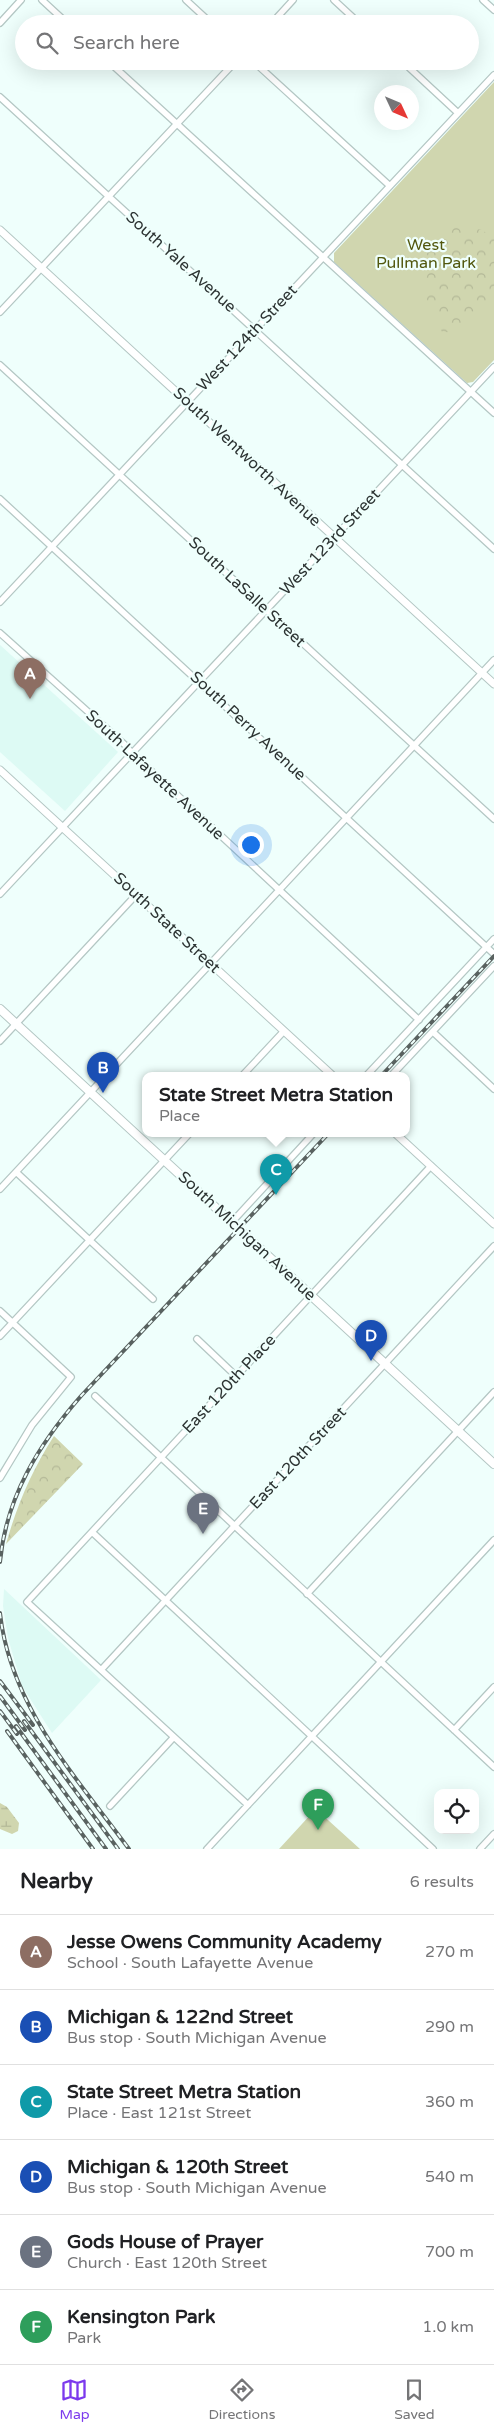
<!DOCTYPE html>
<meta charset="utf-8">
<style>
:root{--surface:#fff;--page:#f6f6f6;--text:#202124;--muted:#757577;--line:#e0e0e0;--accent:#7c3aed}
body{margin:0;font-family:"Varela Round",sans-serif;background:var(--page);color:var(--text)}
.controls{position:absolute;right:15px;bottom:15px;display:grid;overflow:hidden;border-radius:10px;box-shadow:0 5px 20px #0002}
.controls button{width:45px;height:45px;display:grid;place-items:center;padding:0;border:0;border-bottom:1px solid var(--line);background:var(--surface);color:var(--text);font:25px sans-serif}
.compass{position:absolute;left:374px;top:85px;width:45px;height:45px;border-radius:50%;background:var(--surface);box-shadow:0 5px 20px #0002;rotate:134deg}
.you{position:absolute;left:250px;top:844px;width:18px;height:18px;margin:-12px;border:4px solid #fff;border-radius:50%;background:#1a73e8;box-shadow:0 0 0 8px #1a73e833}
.badge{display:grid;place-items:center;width:32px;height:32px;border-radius:50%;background:var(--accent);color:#fff;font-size:16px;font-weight:700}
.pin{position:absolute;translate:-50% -41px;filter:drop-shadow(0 1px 2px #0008)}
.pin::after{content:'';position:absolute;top:26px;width:18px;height:15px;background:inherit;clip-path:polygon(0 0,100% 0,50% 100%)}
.popup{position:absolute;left:142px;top:1072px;width:268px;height:65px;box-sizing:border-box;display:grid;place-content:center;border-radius:10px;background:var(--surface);filter:drop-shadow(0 1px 4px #0005);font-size:16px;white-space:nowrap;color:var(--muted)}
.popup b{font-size:19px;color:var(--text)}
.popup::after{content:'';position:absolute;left:50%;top:100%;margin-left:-10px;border:10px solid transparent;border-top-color:var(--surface)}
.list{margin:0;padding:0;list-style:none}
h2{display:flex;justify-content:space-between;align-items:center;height:65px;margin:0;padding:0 20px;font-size:21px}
h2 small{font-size:16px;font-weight:400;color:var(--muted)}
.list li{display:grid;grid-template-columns:32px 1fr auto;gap:15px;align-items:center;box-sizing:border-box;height:75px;padding:0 20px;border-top:1px solid var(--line)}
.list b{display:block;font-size:19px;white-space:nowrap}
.list p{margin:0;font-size:16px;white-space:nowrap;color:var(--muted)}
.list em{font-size:16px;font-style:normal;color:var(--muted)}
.icon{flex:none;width:28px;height:28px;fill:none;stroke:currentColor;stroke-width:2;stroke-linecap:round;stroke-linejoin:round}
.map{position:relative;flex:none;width:494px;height:1849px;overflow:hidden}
.search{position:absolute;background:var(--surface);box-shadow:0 5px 20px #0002;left:15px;right:15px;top:15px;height:55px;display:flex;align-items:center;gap:12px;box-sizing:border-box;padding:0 18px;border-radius:28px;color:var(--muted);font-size:19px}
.sheet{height:515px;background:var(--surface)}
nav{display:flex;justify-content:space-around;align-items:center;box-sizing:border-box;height:70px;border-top:1px solid var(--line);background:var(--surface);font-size:14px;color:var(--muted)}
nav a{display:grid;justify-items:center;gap:2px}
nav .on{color:var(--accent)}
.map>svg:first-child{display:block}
</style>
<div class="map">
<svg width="494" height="1849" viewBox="0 0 494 1849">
<defs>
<pattern id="forest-crowns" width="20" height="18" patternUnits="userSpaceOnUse" patternTransform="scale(1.25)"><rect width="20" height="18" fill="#d0d6af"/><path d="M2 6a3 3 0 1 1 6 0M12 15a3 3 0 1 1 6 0" fill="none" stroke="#b3b897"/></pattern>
<pattern id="wetland-marsh" width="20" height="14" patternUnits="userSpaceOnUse" patternTransform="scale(1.25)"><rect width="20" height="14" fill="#d0d6af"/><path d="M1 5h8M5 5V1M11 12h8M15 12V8" fill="none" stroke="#b3b897"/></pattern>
</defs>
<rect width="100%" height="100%" fill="#effffc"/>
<!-- built -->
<path fill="#ddfaf4" d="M0 645 118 752 65 811 0 752Z
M4 1589 101 1680 52 1733 22 1686 8 1638 3 1606Z"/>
<!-- green -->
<path fill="#d0d6af" d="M494 82V360L473 382 467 383 334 262V253Z
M318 1811 360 1849H279L313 1812Z"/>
<!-- forest -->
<path fill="url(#forest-crowns)" d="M456 225 482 230 494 239V297C479 312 465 334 442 332L426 298 423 283 424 274 418 254 429 233H439Z
M54 1436 83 1464 6 1544C17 1505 32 1470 54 1436Z"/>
<!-- wetland -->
<path fill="url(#wetland-marsh)" d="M0 1803 7 1807 19 1823 18 1831 12 1834 0 1829Z"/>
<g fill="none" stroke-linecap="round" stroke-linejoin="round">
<!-- minor casing -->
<g stroke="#b4c7c4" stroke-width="8">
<path id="minor" d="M42 0 68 24
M186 0 212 24
M334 0 360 24
M483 0 494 10
M0 23 21 0
M271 24 293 0
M108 61 494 413
M253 61 390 186
M402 61 458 113
M0 97 494 549
M0 312 236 61
M0 365 494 819
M0 499 494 954
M0 602 494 75
M0 633 124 744 132 753 419 1020
M0 894 494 367
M433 1032 494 1089
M0 1041 136 895
M242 1076 284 1031
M366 1076 494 939
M391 1076 494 966
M16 1172 153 1299
M0 1189 494 660
M232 1222 313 1134
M0 1311 71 1377 32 1425 0 1478
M0 1336 189 1134
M197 1339 236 1376
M95 1396 494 1767
M92 1532 433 1849
M307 1594 494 1392
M101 1670 494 1246
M454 1730 494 1687
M248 1805 27 1602 431 1166
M110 1806 174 1737
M207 1849 494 1540
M480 1849 494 1834"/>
</g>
<!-- tertiary casing -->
<g stroke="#b4c7c4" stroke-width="9">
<path id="tertiary" d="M0 230 494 684
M0 770 333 1076
M396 1134 494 1224"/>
</g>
<!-- secondary casing -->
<g stroke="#b4c7c4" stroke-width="10">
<path id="secondary" d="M0 1009 494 1464"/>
</g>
<!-- minor -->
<use href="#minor" stroke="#fff" stroke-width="5.5"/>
<!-- tertiary -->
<use href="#tertiary" stroke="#fff" stroke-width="7"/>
<!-- secondary -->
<use href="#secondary" stroke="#fff" stroke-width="8"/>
<!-- rail casing -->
<g stroke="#596260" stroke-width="4">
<path id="rail" d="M381 1076 494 956
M0 1562C6 1497 39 1444 81 1396L328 1134
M0 1613C10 1706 76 1777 129 1849
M0 1681 33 1725
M0 1696 25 1730
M0 1711 17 1734
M24 1721 118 1849
M16 1726 106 1849
M7 1731 93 1849"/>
</g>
<!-- rail -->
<use href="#rail" stroke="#effffc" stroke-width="2" stroke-dasharray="5.5" stroke-linecap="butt"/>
</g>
<g text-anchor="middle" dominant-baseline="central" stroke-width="4.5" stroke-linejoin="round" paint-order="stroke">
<!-- park labels -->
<g font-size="16" fill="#51570d" stroke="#effffc">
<text x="426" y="245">West<tspan x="426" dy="18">Pullman Park</tspan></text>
</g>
<!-- street labels -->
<g font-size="16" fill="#2d3433" stroke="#effffc">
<text transform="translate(181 262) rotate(42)">South Yale Avenue</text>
<text transform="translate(247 338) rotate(-47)">West 124th Street</text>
<text transform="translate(247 457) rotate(43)">South Wentworth Avenue</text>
<text transform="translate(330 542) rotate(-47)">West 123rd Street</text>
<text transform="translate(247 592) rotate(43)">South LaSalle Street</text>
<text transform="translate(248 726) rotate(43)">South Perry Avenue</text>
<text transform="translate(155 775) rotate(43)">South Lafayette Avenue</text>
<text transform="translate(167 923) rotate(43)">South State Street</text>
<text transform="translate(247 1236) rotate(43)">South Michigan Avenue</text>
<text transform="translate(229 1384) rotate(-47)">East 120th Place</text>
<text transform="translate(298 1458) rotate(-47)">East 120th Street</text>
</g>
</g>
</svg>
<div class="controls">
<button><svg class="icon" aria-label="locate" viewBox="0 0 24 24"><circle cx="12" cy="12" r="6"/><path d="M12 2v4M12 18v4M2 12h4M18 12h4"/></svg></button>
</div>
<svg class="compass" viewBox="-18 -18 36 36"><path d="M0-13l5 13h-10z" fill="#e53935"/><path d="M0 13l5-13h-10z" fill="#757577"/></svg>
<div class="you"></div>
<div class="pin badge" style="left:30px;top:699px;background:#8d6e63">A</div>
<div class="pin badge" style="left:103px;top:1093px;background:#1a4fb4">B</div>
<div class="pin badge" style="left:276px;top:1195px;background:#0f9aa8">C</div>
<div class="popup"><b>State Street Metra Station</b>Place</div>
<div class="pin badge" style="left:371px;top:1361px;background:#1a4fb4">D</div>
<div class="pin badge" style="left:203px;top:1534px;background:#6b7280">E</div>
<div class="pin badge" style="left:318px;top:1830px;background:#2e9e5b">F</div>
<div class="search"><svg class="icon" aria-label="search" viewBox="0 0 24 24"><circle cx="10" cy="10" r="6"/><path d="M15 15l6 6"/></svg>Search here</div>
</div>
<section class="sheet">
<h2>Nearby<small>6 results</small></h2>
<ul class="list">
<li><span class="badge" style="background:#8d6e63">A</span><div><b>Jesse Owens Community Academy</b><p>School · South Lafayette Avenue</p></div><em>270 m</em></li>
<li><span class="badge" style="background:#1a4fb4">B</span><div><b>Michigan &amp; 122nd Street</b><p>Bus stop · South Michigan Avenue</p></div><em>290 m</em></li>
<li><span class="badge" style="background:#0f9aa8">C</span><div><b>State Street Metra Station</b><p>Place · East 121st Street</p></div><em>360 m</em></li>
<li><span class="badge" style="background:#1a4fb4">D</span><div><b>Michigan &amp; 120th Street</b><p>Bus stop · South Michigan Avenue</p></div><em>540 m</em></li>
<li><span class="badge" style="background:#6b7280">E</span><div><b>Gods House of Prayer</b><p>Church · East 120th Street</p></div><em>700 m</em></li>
<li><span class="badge" style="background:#2e9e5b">F</span><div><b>Kensington Park</b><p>Park</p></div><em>1.0 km</em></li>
</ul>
</section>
<nav>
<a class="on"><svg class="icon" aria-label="map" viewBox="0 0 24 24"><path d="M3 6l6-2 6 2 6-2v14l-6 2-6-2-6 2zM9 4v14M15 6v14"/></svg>Map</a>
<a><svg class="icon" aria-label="directions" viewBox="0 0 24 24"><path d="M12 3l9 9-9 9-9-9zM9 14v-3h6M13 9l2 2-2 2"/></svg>Directions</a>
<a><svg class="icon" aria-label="saved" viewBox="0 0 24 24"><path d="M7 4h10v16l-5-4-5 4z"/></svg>Saved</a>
</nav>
